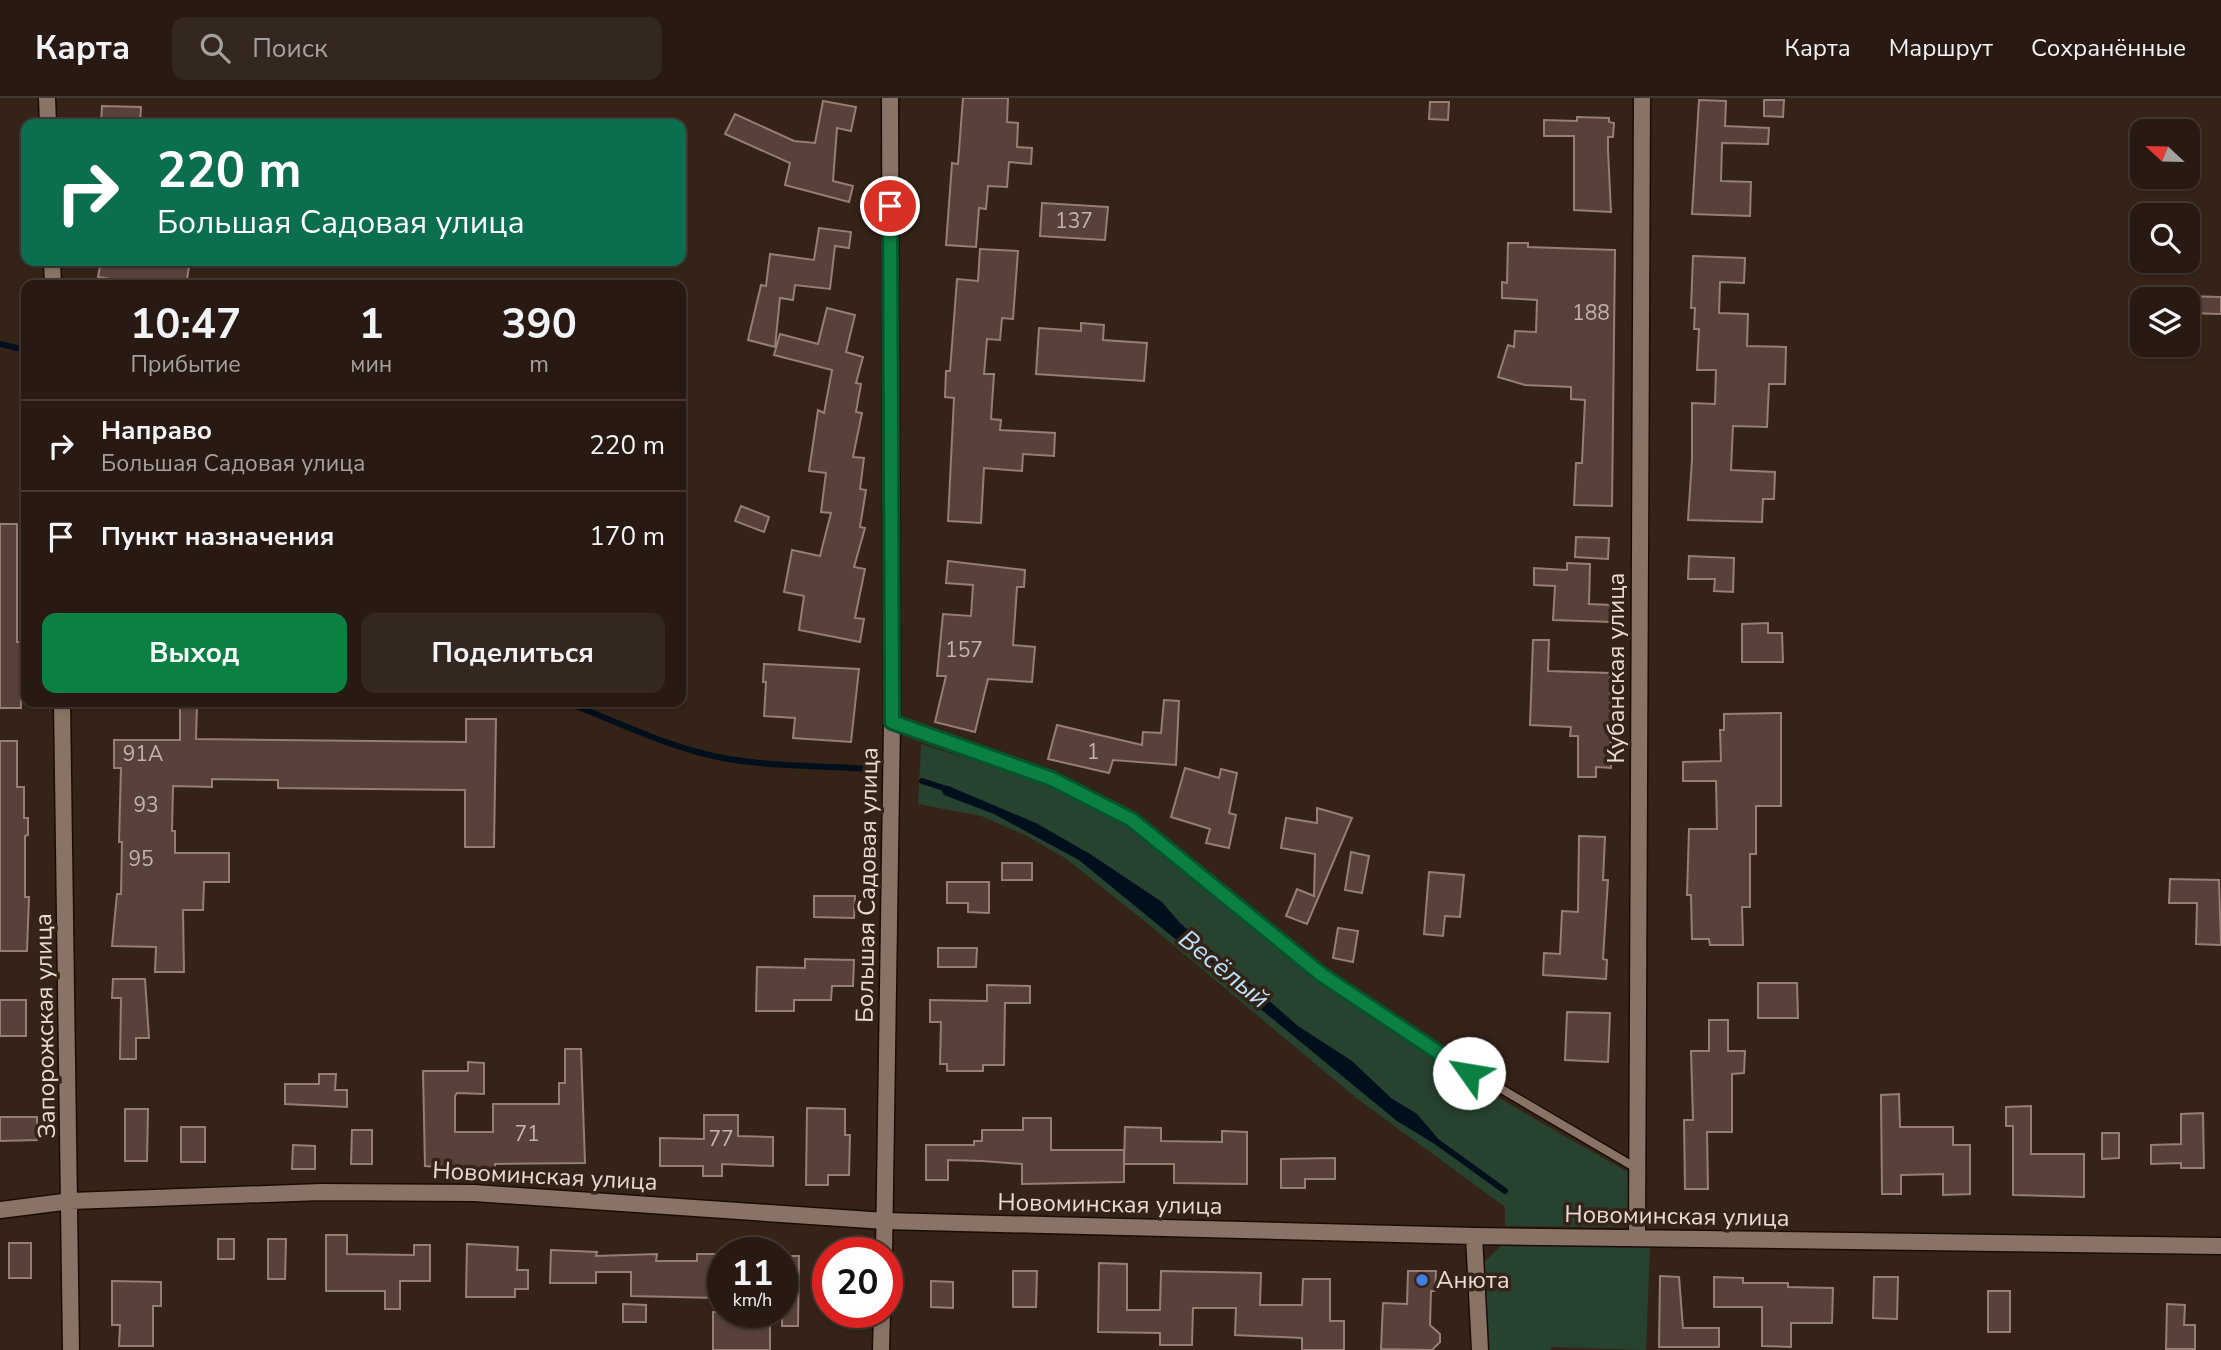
<!DOCTYPE html>
<html lang="ru">
<meta charset="utf-8">
<style>
body{margin:0;font-family:"Nunito Sans",sans-serif;background:#342720;color:#f1f3f6;height:100vh;display:flex;flex-direction:column;font-size:26px;white-space:nowrap}
*{box-sizing:border-box;margin:0}
p{font-size:23px;color:#a5a19f}
.icon{flex:none;width:38px;height:38px;fill:none;stroke:currentColor;stroke-width:2;stroke-linecap:round;stroke-linejoin:round}
.map{position:relative;flex:1;overflow:hidden}
.sheet{position:absolute;left:21px;top:182px;width:665px;height:427px;display:flex;flex-direction:column;background:#281a12;border-radius:14px;box-shadow:0 2px 5px #0004,0 0 0 2px #443832}
.sheet>*{flex:none}
.top-card{position:absolute;left:21px;top:21px;width:665px;height:147px;border-radius:14px;box-shadow:0 2px 5px #0004,0 0 0 2px #443832;background:#0b6e4f;color:#fff;overflow:hidden}
.needle{width:46px;rotate:292deg}
.controls{position:absolute;left:2130px;top:21px;display:grid;gap:14px}
.controls a{display:grid;place-items:center;width:70px;height:70px;border-radius:14px;background:#281a12;box-shadow:0 2px 5px #0004,0 0 0 2px #443832;font-size:35px}
.speed{position:absolute;left:707px;top:1139px;display:flex;gap:14px;font-size:35px;font-weight:700;text-align:center}
.speed>*{display:grid;place-content:center;width:91px;height:91px;border-radius:50%;background:#281a12;box-shadow:0 2px 5px #0004,0 0 0 2px #443832;line-height:1}
.speed small{font-size:18px;font-weight:400}
.speed .limit{border:10px solid #d22;background:#fff;color:#111}
.pin{position:absolute;display:grid;place-items:center;width:60px;height:60px;color:#fff;margin:-30px;border:4px solid #fff;border-radius:50%;box-shadow:0 2px 7px #0007}
.me{position:absolute;width:77px;margin:-38px;rotate:302deg;stroke-linejoin:round;filter:drop-shadow(0 0 5px #0008)}
.turn{display:flex;align-items:center;gap:24px;height:147px;padding:0 21px;font-size:32px}
.turn .icon{width:91px;height:91px;stroke-width:2.5}
.turn b{display:block;font-size:49px;line-height:60px}
.eta{display:flex;justify-content:space-evenly;align-items:center;height:119px;text-align:center}
.eta b{font-size:42px;font-weight:700;line-height:49px}
.action{display:flex;gap:14px;margin-top:auto;padding:14px 21px}
.action a{flex:1;height:80px;border-radius:14px;background:#0b8043;color:#fff;font-size:28px;font-weight:700;line-height:80px;text-align:center}
.action a+a{background:#342720;color:#f1f3f6}
ul{padding:0;list-style:none}
li{display:flex;align-items:center;gap:21px;height:91px;padding:0 21px;border-top:2px solid #443832}
li div{flex:1}
li b{display:block;font-size:26px}
li em{font-style:normal}
header{display:flex;align-items:center;gap:42px;box-sizing:border-box;height:98px;padding:0 35px;background:#281a12;border-bottom:2px solid #443832}
header strong{font-size:33px}
nav{display:flex;gap:38px;margin-inline-start:auto;font-size:24px}
.search{width:490px;height:63px;background:#342720;display:flex;align-items:center;gap:18px;box-sizing:border-box;padding:0 24px;border-radius:14px;color:#a5a19f;font-size:26px}
.map>svg:first-child{display:block}
.green{fill:#27422f}
.water{fill:#000f1c}
.lines{fill:none;stroke-linecap:round;stroke-linejoin:round}
.stream{stroke:#000f1c;stroke-width:6}
.building{fill:#57413a;stroke:#967e75;stroke-width:2}
.service-casing{stroke:#1c0c04;stroke-width:11}
.minor-casing{stroke:#1c0c04;stroke-width:19}
.service{stroke:#887366;stroke-width:8}
.minor{stroke:#887366;stroke-width:16}
.route-casing{stroke:#07532c;stroke-width:18}
.route{stroke:#0b8043;stroke-width:12}
.shop-dot{fill:#3f7fe0;stroke:#352318;stroke-width:2.5}
.labels{text-anchor:middle;dominant-baseline:central;stroke-width:7;stroke-linejoin:round;paint-order:stroke}
.number-label{font-size:21px;fill:#c3b4ae}
.street-label{font-size:24px;fill:#e7dbd4;stroke:#352318}
.poi-label{font-size:24px;fill:#e7dbd4;stroke:#352318;text-anchor:start}
.water-label{font-size:26px;font-style:italic;fill:#b9e3ff;stroke:#352318}
</style>
<header>
<strong>Карта</strong>
<div class="search"><svg class="icon" aria-label="search" viewBox="0 0 24 24"><circle cx="10" cy="10" r="6"/><path d="M15 15l6 6"/></svg>Поиск</div>
<nav><a>Карта</a><a>Маршрут</a><a>Сохранённые</a></nav>
</header>
<div class="map">
<svg width="2221" height="1252" viewBox="0 0 2221 1252">
<rect width="100%" height="100%" fill="#352318"/>
<path class="green" d="M 921,646 C 982,666 1049,681 1105,714 C 1184,759 1248,830 1322,884 C 1419,956 1524,1015 1628,1074 L 1628,1129 L 1505,1128 L 1505,1109 L 1355,999 L 1147,825 L 1065,760 L 1025,737 L 981,718 L 918,706 Z
M 1504,1145 L 1650,1148 L 1646,1252 L 1552,1249 L 1550,1252 L 1487,1252 L 1482,1174 L 1485,1163 Z"/>
<path class="water" d="M 948,688 L 1036,725 L 1090,756 L 1162,804 L 1180,825 L 1298,928 L 1352,963 L 1391,1000 L 1417,1016 L 1440,1043 L 1438,1048 L 1397,1023 L 1079,762 L 994,716 L 944,697 L 941,691 Z"/>
<g class="lines">
<path class="stream" d="M 0,246 L 17,250
M 566,604 C 610,621 655,643 701,655 C 757,670 815,667 871,671
M 922,683 L 950,692
M 1433,1041 L 1505,1093"/>
</g>
<path class="building" d="M 963,0 L 1008,0 L 1007,24 L 1018,25 L 1017,49 L 1032,50 L 1031,66 L 1009,64 L 1007,89 L 988,88 L 986,111 L 979,110 L 976,149 L 946,147 L 952,65 L 958,66 Z
M 1699,2 L 1726,3 L 1725,28 L 1769,30 L 1768,46 L 1722,45 L 1721,83 L 1751,84 L 1750,118 L 1692,116 Z
M 1764,2 L 1784,2 L 1783,19 L 1764,18 Z
M 823,3 L 856,9 L 851,33 L 837,30 L 833,83 L 853,88 L 849,104 L 785,87 L 790,65 L 725,36 L 735,16 L 794,43 L 815,45 Z
M 1430,4 L 1449,4 L 1448,22 L 1429,21 Z
M 102,8 L 141,9 L 140,26 L 101,26 Z
M 1577,19 L 1609,20 L 1609,24 L 1614,25 L 1613,39 L 1608,39 L 1608,52 L 1611,114 L 1574,112 L 1574,38 L 1544,38 L 1544,22 L 1577,23 Z
M 1042,105 L 1108,109 L 1105,142 L 1040,138 Z
M 819,130 L 851,134 L 849,150 L 835,148 L 830,191 L 795,187 L 793,202 L 780,200 L 775,249 L 748,242 L 761,187 L 766,188 L 770,156 L 814,162 Z
M 1508,145 L 1528,145 L 1528,149 L 1615,152 L 1612,408 L 1574,407 L 1576,365 L 1582,365 L 1585,302 L 1571,301 L 1571,289 L 1525,287 L 1498,279 L 1508,247 L 1514,249 L 1515,233 L 1536,234 L 1537,202 L 1502,200 L 1502,184 L 1507,185 Z
M 980,151 L 1018,153 L 1013,221 L 1002,220 L 1000,242 L 987,241 L 984,276 L 994,276 L 991,321 L 1001,322 L 1000,332 L 1055,335 L 1054,358 L 1023,356 L 1022,373 L 984,370 L 981,425 L 948,423 L 954,300 L 945,299 L 946,273 L 950,273 L 957,181 L 978,183 Z
M 1693,158 L 1745,160 L 1744,185 L 1720,184 L 1719,215 L 1748,216 L 1747,248 L 1786,249 L 1785,286 L 1769,286 L 1767,329 L 1733,328 L 1731,372 L 1775,374 L 1774,401 L 1763,401 L 1762,424 L 1688,422 L 1692,362 L 1692,305 L 1715,306 L 1716,272 L 1697,272 L 1699,231 L 1694,231 L 1695,210 L 1691,210 Z
M 101,163 L 190,163 L 186,187 L 147,187 L 98,179 Z
M 2188,198 L 2221,199 L 2221,216 L 2188,215 Z
M 827,210 L 855,217 L 846,254 L 863,259 L 856,285 L 861,286 L 856,314 L 862,315 L 853,359 L 864,360 L 860,391 L 866,392 L 860,429 L 865,430 L 854,469 L 865,471 L 855,520 L 864,521 L 860,544 L 799,532 L 804,498 L 784,494 L 792,452 L 820,458 L 831,415 L 821,414 L 826,375 L 809,373 L 818,312 L 824,315 L 832,272 L 774,257 L 780,236 L 818,246 Z
M 1081,225 L 1104,227 L 1103,242 L 1147,245 L 1144,283 L 1036,276 L 1039,230 L 1081,233 Z
M 741,408 L 769,419 L 764,434 L 735,423 Z
M 0,426 L 17,426 L 17,544 L 20,544 L 21,610 L 0,610 Z
M 1576,439 L 1609,440 L 1608,461 L 1575,459 Z
M 1689,458 L 1734,460 L 1733,494 L 1714,493 L 1715,481 L 1688,481 Z
M 948,463 L 1025,472 L 1024,489 L 1017,489 L 1013,547 L 1035,549 L 1032,584 L 988,581 L 975,634 L 935,624 L 946,578 L 937,578 L 943,516 L 971,518 L 973,487 L 946,485 Z
M 1567,465 L 1590,466 L 1589,506 L 1612,507 L 1611,524 L 1553,522 L 1555,488 L 1534,487 L 1534,470 L 1567,472 Z
M 1768,525 L 1768,535 L 1782,535 L 1783,564 L 1742,564 L 1742,526 Z
M 1533,542 L 1549,542 L 1548,573 L 1610,575 L 1611,670 L 1596,669 L 1596,679 L 1578,679 L 1578,638 L 1570,638 L 1571,629 L 1530,627 Z
M 764,566 L 859,571 L 851,644 L 793,640 L 795,620 L 764,618 L 766,584 L 763,584 Z
M 1164,602 L 1179,603 L 1176,667 L 1113,662 L 1109,675 L 1048,661 L 1057,627 L 1142,647 L 1143,634 L 1161,635 Z
M 180,606 L 197,606 L 196,641 L 466,644 L 466,621 L 496,621 L 494,749 L 465,749 L 465,692 L 278,690 L 278,682 L 212,681 L 212,689 L 173,688 L 172,733 L 175,733 L 175,755 L 229,755 L 229,784 L 204,784 L 203,812 L 183,812 L 184,874 L 155,874 L 156,849 L 112,848 L 117,796 L 121,796 L 122,744 L 119,744 L 121,670 L 114,670 L 114,642 L 180,642 Z
M 1781,615 L 1781,708 L 1756,708 L 1756,756 L 1750,756 L 1750,809 L 1742,809 L 1743,847 L 1710,847 L 1709,841 L 1692,841 L 1691,797 L 1687,797 L 1689,731 L 1717,731 L 1716,683 L 1683,683 L 1683,664 L 1721,663 L 1720,632 L 1724,632 L 1724,616 Z
M 0,643 L 17,643 L 17,689 L 24,689 L 24,720 L 28,720 L 28,737 L 25,738 L 25,799 L 29,799 L 27,853 L 0,853 Z
M 1185,670 L 1219,680 L 1221,671 L 1237,675 L 1229,715 L 1236,717 L 1229,750 L 1206,745 L 1210,731 L 1171,719 Z
M 1317,710 L 1352,720 L 1307,826 L 1286,818 L 1297,791 L 1314,798 L 1315,756 L 1281,750 L 1286,720 L 1317,725 Z
M 1579,738 L 1605,739 L 1603,782 L 1608,782 L 1603,861 L 1607,862 L 1606,881 L 1543,877 L 1544,855 L 1560,856 L 1562,813 L 1578,814 Z
M 1351,754 L 1369,758 L 1362,795 L 1345,792 Z
M 1002,765 L 1032,765 L 1032,782 L 1002,782 Z
M 1429,774 L 1464,777 L 1460,819 L 1445,818 L 1443,838 L 1424,836 Z
M 2170,781 L 2219,782 L 2221,847 L 2196,846 L 2197,805 L 2169,805 Z
M 947,784 L 989,784 L 989,815 L 968,814 L 968,805 L 947,805 Z
M 814,798 L 855,798 L 854,820 L 814,819 Z
M 1338,830 L 1358,833 L 1353,864 L 1333,860 Z
M 938,850 L 977,850 L 976,869 L 938,869 Z
M 805,861 L 854,862 L 853,888 L 832,888 L 831,902 L 794,902 L 794,913 L 756,913 L 757,869 L 805,870 Z
M 113,881 L 145,881 L 149,940 L 136,940 L 136,961 L 120,961 L 121,900 L 112,900 Z
M 1758,885 L 1797,885 L 1798,920 L 1758,920 Z
M 987,887 L 1030,888 L 1030,905 L 1005,905 L 1004,967 L 983,967 L 983,973 L 947,973 L 947,966 L 940,966 L 941,924 L 930,924 L 930,902 L 987,903 Z
M 0,902 L 26,902 L 26,938 L 0,938 Z
M 1567,914 L 1610,915 L 1608,964 L 1565,962 Z
M 1709,922 L 1728,922 L 1728,953 L 1745,953 L 1744,975 L 1732,976 L 1732,1034 L 1707,1034 L 1708,1091 L 1685,1091 L 1684,1022 L 1693,1022 L 1691,953 L 1709,953 Z
M 565,951 L 581,951 L 585,1065 L 495,1066 L 495,1073 L 425,1068 L 423,973 L 468,973 L 468,964 L 484,965 L 484,996 L 457,995 L 455,998 L 455,1034 L 493,1034 L 493,1006 L 559,1006 L 559,985 L 565,985 Z
M 319,976 L 336,976 L 335,992 L 347,992 L 347,1009 L 285,1006 L 285,986 L 319,986 Z
M 1899,996 L 1900,1029 L 1953,1029 L 1953,1047 L 1970,1047 L 1970,1096 L 1943,1097 L 1943,1076 L 1901,1077 L 1901,1096 L 1882,1096 L 1881,997 Z
M 2031,1008 L 2031,1056 L 2084,1056 L 2084,1099 L 2013,1097 L 2013,1028 L 2006,1028 L 2006,1009 Z
M 807,1010 L 845,1011 L 845,1037 L 850,1037 L 849,1077 L 828,1077 L 828,1087 L 806,1087 Z
M 125,1011 L 148,1011 L 147,1063 L 125,1063 Z
M 2203,1015 L 2204,1070 L 2181,1070 L 2181,1065 L 2151,1066 L 2151,1047 L 2181,1046 L 2181,1016 Z
M 704,1017 L 738,1017 L 738,1038 L 773,1039 L 773,1068 L 722,1066 L 722,1078 L 703,1078 L 703,1068 L 660,1068 L 660,1040 L 704,1041 Z
M 0,1019 L 37,1019 L 37,1042 L 0,1043 Z
M 1023,1020 L 1051,1020 L 1051,1052 L 1124,1052 L 1124,1084 L 1022,1086 L 1022,1066 L 982,1063 L 948,1062 L 948,1082 L 926,1082 L 926,1047 L 974,1047 L 974,1043 L 982,1043 L 982,1032 L 1023,1032 Z
M 181,1029 L 205,1029 L 205,1064 L 181,1064 Z
M 1125,1029 L 1161,1030 L 1161,1043 L 1222,1044 L 1222,1033 L 1247,1034 L 1247,1086 L 1174,1085 L 1174,1066 L 1124,1066 Z
M 352,1032 L 372,1032 L 372,1066 L 351,1066 Z
M 2102,1035 L 2119,1035 L 2119,1060 L 2102,1061 Z
M 293,1047 L 315,1048 L 315,1071 L 292,1071 Z
M 1335,1060 L 1335,1081 L 1305,1081 L 1305,1090 L 1281,1090 L 1281,1061 Z
M 326,1137 L 347,1137 L 347,1156 L 414,1157 L 414,1147 L 430,1147 L 430,1183 L 400,1183 L 400,1211 L 385,1211 L 385,1193 L 326,1193 Z
M 218,1141 L 234,1141 L 234,1161 L 218,1161 Z
M 268,1141 L 286,1141 L 285,1181 L 268,1181 Z
M 9,1145 L 31,1145 L 31,1180 L 9,1180 Z
M 467,1146 L 518,1149 L 517,1172 L 528,1172 L 528,1191 L 515,1191 L 515,1199 L 466,1199 Z
M 551,1152 L 597,1154 L 596,1158 L 657,1156 L 656,1163 L 697,1163 L 697,1156 L 717,1156 L 717,1200 L 631,1198 L 631,1174 L 596,1174 L 596,1185 L 550,1185 Z
M 782,1158 L 799,1158 L 798,1228 L 782,1228 Z
M 1099,1165 L 1127,1166 L 1127,1212 L 1160,1212 L 1161,1173 L 1261,1175 L 1260,1207 L 1302,1207 L 1303,1181 L 1330,1181 L 1330,1223 L 1344,1223 L 1344,1252 L 1302,1252 L 1302,1240 L 1235,1237 L 1236,1210 L 1193,1210 L 1192,1247 L 1160,1247 L 1160,1235 L 1098,1234 Z
M 1013,1173 L 1037,1173 L 1036,1209 L 1013,1209 Z
M 1408,1173 L 1436,1173 L 1435,1193 L 1431,1193 L 1430,1227 L 1440,1236 L 1440,1244 L 1432,1252 L 1381,1251 L 1383,1205 L 1407,1206 Z
M 1660,1178 L 1679,1179 L 1683,1230 L 1719,1230 L 1719,1249 L 1659,1249 Z
M 1714,1179 L 1743,1180 L 1743,1185 L 1788,1185 L 1788,1189 L 1833,1190 L 1832,1225 L 1791,1225 L 1791,1249 L 1762,1248 L 1762,1209 L 1714,1209 Z
M 1874,1179 L 1898,1179 L 1897,1221 L 1873,1220 Z
M 112,1183 L 161,1184 L 161,1208 L 153,1208 L 153,1248 L 119,1248 L 120,1227 L 112,1227 Z
M 931,1183 L 953,1184 L 953,1210 L 931,1209 Z
M 1988,1193 L 2010,1193 L 2010,1234 L 1988,1234 Z
M 623,1206 L 646,1207 L 646,1224 L 623,1224 Z
M 2167,1206 L 2185,1207 L 2184,1227 L 2195,1227 L 2195,1251 L 2166,1251 Z
M 713,1214 L 740,1214 L 740,1221 L 770,1222 L 770,1252 L 713,1252 Z"/>
<g class="lines">
<g class="service-casing">
<path id="service" d="M 892,624 L 1052,681 L 1132,722 L 1322,877 L 1406,935 L 1636,1070"/>
</g>
<g class="minor-casing">
<path id="minor" d="M 47,0 L 48,26
M 52,163 L 53,187
M 62,604 L 71,1252
M 0,1112 L 71,1103 L 321,1094 L 474,1095 L 885,1123 L 1474,1138 L 2221,1148
M 1474,1138 L 1480,1252
M 1637,1140 L 1642,0
M 884,1155 L 892,624 L 890,0
M 881,1252 L 882,1214"/>
</g>
<use href="#service" class="service"/>
<use href="#minor" class="minor"/>
</g>
<g class="lines">
<g class="route-casing">
<path id="route" d="M 890,108 L 892,624 L 1052,681 L 1132,722 L 1322,877 L 1469,975"/>
</g>
<use href="#route" class="route"/>
</g>
<circle class="shop-dot" cx="1422" cy="1182" r="7"/>
<g class="labels">
<g class="number-label">
<text x="1074" y="123">137</text>
<text x="1591" y="215">188</text>
<text x="964" y="552">157</text>
<text x="1093" y="654">1</text>
<text x="143" y="656">91А</text>
<text x="146" y="707">93</text>
<text x="141" y="761">95</text>
<text x="527" y="1036">71</text>
<text x="721" y="1041">77</text>
</g>
<g class="street-label">
<text transform="translate(1616 570) rotate(-90)">Кубанская улица</text>
<text transform="translate(867 787) rotate(-89)">Большая Садовая улица</text>
<text transform="translate(45 928) rotate(-91)">Запорожская улица</text>
<text transform="translate(545 1078) rotate(3)">Новоминская улица</text>
<text transform="translate(1110 1106) rotate(1)">Новоминская улица</text>
<text transform="translate(1677 1118) rotate(1)">Новоминская улица</text>
</g>
<g class="poi-label">
<text x="1436" y="1182">Анюта</text>
</g>
<g class="water-label">
<text transform="translate(1224 871) rotate(39)">Весёлый</text>
</g>
</g>
</svg>
<div class="controls">
<a><svg class="needle" viewBox="-14 -14 28 28"><path d="M0-13l5 13h-10z" fill="#e53935"/><path d="M0 13l5-13h-10z" fill="#a5a19f"/></svg></a>
<a><svg class="icon" aria-label="search" viewBox="0 0 24 24"><circle cx="10" cy="10" r="6"/><path d="M15 15l6 6"/></svg></a>
<a><svg class="icon" aria-label="layers" viewBox="0 0 24 24"><path d="M12 4l9 5-9 5-9-5zM3 14l9 5 9-5"/></svg></a>
</div>
<div class="speed"><div>11<small>km/h</small></div><div class="limit">20</div></div>
<div class="pin" style="left:890px;top:108px;background:#d93025"><svg class="icon" aria-label="arrive" viewBox="0 0 24 24"><path d="M6 21V4h12l-3 4 3 4H6"/></svg></div>
<svg class="me" style="left:1469px;top:975px" viewBox="-20 -20 40 40"><circle r="19" fill="#fff"/><path d="M0-13L10 11 0 6-10 11z" fill="#0b8043"/></svg>
<div class="top-card">
<div class="turn"><svg class="icon" aria-label="right" viewBox="0 0 24 24"><path d="M7 20v-9h11M14 6l5 5-5 5"/></svg><div><b>220 m</b>Большая Садовая улица</div></div>
</div>
<section class="sheet">
<div class="eta">
<div><b>10:47</b><p>Прибытие</p></div>
<div><b>1</b><p>мин</p></div>
<div><b>390</b><p>m</p></div>
</div>
<ul>
<li><svg class="icon" aria-label="right" viewBox="0 0 24 24"><path d="M7 20v-9h11M14 6l5 5-5 5"/></svg><div><b>Направо</b><p>Большая Садовая улица</p></div><em>220 m</em></li>
<li><svg class="icon" aria-label="arrive" viewBox="0 0 24 24"><path d="M6 21V4h12l-3 4 3 4H6"/></svg><div><b>Пункт назначения</b></div><em>170 m</em></li>
</ul>
<div class="action"><a>Выход</a><a>Поделиться</a></div>
</section>
</div>
